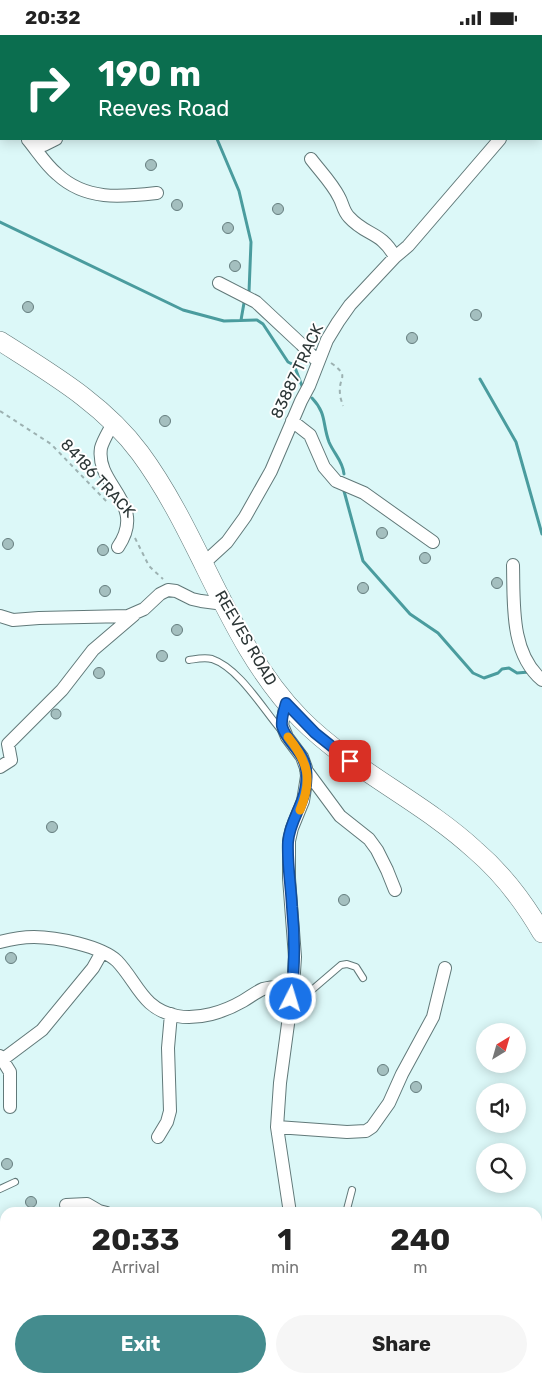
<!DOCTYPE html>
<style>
body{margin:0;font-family:Rubik,sans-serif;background:#f6f6f6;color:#222;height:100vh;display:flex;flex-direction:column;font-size:19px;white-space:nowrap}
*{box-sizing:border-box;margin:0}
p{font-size:16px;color:#767676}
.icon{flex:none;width:28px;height:28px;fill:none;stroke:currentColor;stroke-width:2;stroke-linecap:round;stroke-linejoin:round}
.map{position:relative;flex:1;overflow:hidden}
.panel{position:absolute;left:0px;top:1172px;width:542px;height:176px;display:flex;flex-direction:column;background:#fff;border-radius:15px 15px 0 0;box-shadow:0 2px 12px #0003}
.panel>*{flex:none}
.banner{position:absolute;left:0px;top:0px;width:542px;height:105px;box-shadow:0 2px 12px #0003;background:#0b6e4f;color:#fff;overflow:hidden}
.needle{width:32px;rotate:37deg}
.tools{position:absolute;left:476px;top:988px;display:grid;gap:10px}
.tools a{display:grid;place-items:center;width:50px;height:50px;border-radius:50%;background:#fff;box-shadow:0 2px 12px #0003;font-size:25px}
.pin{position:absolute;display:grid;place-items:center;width:42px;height:42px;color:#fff;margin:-21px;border-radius:10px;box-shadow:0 2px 8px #0006}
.me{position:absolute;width:55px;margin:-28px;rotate:5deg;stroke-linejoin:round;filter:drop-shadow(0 0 4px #0008)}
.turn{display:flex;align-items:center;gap:18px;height:105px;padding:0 15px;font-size:22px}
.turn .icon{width:65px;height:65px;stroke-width:2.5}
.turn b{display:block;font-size:35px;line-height:42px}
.eta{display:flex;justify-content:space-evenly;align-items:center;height:85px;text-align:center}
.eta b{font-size:30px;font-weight:700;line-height:35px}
.cta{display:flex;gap:10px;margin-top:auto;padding:10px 15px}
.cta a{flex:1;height:58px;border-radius:30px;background:#448c8e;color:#fff;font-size:20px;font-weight:700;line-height:58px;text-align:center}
.cta a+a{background:#f6f6f6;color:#222}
.status{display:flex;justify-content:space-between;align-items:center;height:35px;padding:0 25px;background:#fff;direction:ltr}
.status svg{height:14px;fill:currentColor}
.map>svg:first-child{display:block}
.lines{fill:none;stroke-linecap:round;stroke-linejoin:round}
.stream{stroke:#4a9c9e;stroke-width:3}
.building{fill:#a4bfbf;stroke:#657d7e}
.lane-casing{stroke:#617979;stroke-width:8}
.street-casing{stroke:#617979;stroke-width:14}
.secondary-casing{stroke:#617979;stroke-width:20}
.path{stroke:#9cb1b1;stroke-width:2;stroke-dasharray:4 4;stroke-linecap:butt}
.lane{stroke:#fff;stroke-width:6}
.street{stroke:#fff;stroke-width:12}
.secondary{stroke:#fff;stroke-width:19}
.route-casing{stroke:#114b97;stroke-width:12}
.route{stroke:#1a73e8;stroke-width:9}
.slow{stroke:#f59e0b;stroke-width:9}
.labels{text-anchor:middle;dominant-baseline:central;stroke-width:4;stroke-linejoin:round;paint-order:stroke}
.street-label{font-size:16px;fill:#2c3636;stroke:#fff}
</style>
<div class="status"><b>20:32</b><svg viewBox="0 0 49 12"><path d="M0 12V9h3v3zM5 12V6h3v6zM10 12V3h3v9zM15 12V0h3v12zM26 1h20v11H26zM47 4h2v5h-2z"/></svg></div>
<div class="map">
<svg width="542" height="1348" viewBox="0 0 542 1348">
<rect width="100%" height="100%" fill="#dcf8f8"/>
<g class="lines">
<path class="stream" d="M 177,0 L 177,1
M 217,104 L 239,156 L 251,207 L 249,257
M 0,187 L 183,275 L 224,286 L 257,285 L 263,289 L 288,327 L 294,330 L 302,351
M 241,285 L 244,268
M 480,344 L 516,407 L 542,499
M 312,363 C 327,379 322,388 329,407 C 334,419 343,426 344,439
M 344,456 L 363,526 L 410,579 L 438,598 L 473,638 L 484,643 L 498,638 L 502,634 L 509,633 L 517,638 L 529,637"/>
</g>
<path class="building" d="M145.5 130a5.5 5.5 0 1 1 11 0a5.5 5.5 0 1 1-11 0Z
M171.5 170a5.5 5.5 0 1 1 11 0a5.5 5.5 0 1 1-11 0Z
M272.5 174a5.5 5.5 0 1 1 11 0a5.5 5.5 0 1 1-11 0Z
M222.5 193a5.5 5.5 0 1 1 11 0a5.5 5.5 0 1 1-11 0Z
M229.5 231a5.5 5.5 0 1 1 11 0a5.5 5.5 0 1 1-11 0Z
M22.5 272a5.5 5.5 0 1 1 11 0a5.5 5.5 0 1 1-11 0Z
M470.5 280a5.5 5.5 0 1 1 11 0a5.5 5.5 0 1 1-11 0Z
M406.5 303a5.5 5.5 0 1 1 11 0a5.5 5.5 0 1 1-11 0Z
M159.5 386a5.5 5.5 0 1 1 11 0a5.5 5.5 0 1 1-11 0Z
M376.5 498a5.5 5.5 0 1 1 11 0a5.5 5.5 0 1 1-11 0Z
M2.5 509a5.5 5.5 0 1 1 11 0a5.5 5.5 0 1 1-11 0Z
M97.5 515a5.5 5.5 0 1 1 11 0a5.5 5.5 0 1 1-11 0Z
M419.5 523a5.5 5.5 0 1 1 11 0a5.5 5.5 0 1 1-11 0Z
M491.5 548a5.5 5.5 0 1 1 11 0a5.5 5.5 0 1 1-11 0Z
M357.5 553a5.5 5.5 0 1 1 11 0a5.5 5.5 0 1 1-11 0Z
M99.5 556a5.5 5.5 0 1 1 11 0a5.5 5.5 0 1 1-11 0Z
M171.5 595a5.5 5.5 0 1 1 11 0a5.5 5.5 0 1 1-11 0Z
M156.5 621a5.5 5.5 0 1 1 11 0a5.5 5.5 0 1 1-11 0Z
M93.5 638a5.5 5.5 0 1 1 11 0a5.5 5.5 0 1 1-11 0Z
M51 679a5 5 0 1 1 10 0a5 5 0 1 1-10 0Z
M46.5 792a5.5 5.5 0 1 1 11 0a5.5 5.5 0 1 1-11 0Z
M338.5 865a5.5 5.5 0 1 1 11 0a5.5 5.5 0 1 1-11 0Z
M5.5 923a5.5 5.5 0 1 1 11 0a5.5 5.5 0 1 1-11 0Z
M377.5 1035a5.5 5.5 0 1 1 11 0a5.5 5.5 0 1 1-11 0Z
M410.5 1052a5.5 5.5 0 1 1 11 0a5.5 5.5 0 1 1-11 0Z
M1.5 1129a5.5 5.5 0 1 1 11 0a5.5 5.5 0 1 1-11 0Z
M25.5 1167a5.5 5.5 0 1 1 11 0a5.5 5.5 0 1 1-11 0Z"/>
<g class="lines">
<g class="lane-casing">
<path id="lane" d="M 189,625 C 196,624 204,622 212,624 C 239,633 263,674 281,695
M 291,964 L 306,960 L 341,930 L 347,929 L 356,932 L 363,943
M 0,1154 L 15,1147
M 346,1178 L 352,1155"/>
</g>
<g class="street-casing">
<path id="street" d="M 319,0 L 319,1
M 0,95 L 1,96
M 28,105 L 44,110 L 56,104
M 29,106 C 38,117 46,130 57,139 C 86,166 121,162 157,158
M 311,124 C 320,136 332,148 339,162 C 343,169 343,176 349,182 C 366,201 381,196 395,222
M 219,248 L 256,267 L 301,309 L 318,327
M 292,386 L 310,400 L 324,432 L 336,446 L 364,458 L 433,507
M 113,388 C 109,396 103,405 101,413 C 95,451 148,468 118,512
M 204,528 L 227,507 L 245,482 L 271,436 L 301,366 L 309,351 L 327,305 L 338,287 L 350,270 L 395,222 L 408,211 L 500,104
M 513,530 C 514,568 510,618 542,645
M 0,581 L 13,585 L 39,583 L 128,581 L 144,574 L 160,559 L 168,555 L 176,556 L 192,564 L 201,566 L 224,569
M 286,668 L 282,690 L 287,702 L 302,722 L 306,733 L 307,741 L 303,766 L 292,793 L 289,806 L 289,843 L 295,922 L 293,952 L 280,1048 L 277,1092 L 290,1178
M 0,732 L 11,725 L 8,709 L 62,655 L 93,615 L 134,580
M 306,735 L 340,781 L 369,804 L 377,815 L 387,835 L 395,855
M 0,907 C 11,904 22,902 34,902 C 56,902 101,911 117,926 C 138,948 142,974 177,981 C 199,985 224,977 243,966 C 250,962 256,957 263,954 C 272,951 283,952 293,952
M 0,1021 L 10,1037 L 10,1072
M 2,1025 L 42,995 L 93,933 L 102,917
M 277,1092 L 347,1097 L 366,1096 L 372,1092 L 389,1068 L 402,1039 L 433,982 L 445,933
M 158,1102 L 167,1087 L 170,1076 L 168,1013 L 171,979
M 66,1170 L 87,1169 L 99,1176 L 107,1178
M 538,1325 L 542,1323
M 0,1343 L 5,1341
M 379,1348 L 383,1344"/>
</g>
<g class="secondary-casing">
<path id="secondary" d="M 416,0 L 418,1
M 541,93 L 542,93
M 0,306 C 50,338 104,369 140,418 C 202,502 228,610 301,684 C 353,736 422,766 475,815 C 502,838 524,867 542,898"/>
</g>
<path class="path" d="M 331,328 C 351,342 338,341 340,359 C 340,363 342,367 343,371
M 0,376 L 51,409 L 108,468
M 135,503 L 149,531 L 163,544"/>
<use href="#lane" class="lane"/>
<use href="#street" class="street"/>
<use href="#secondary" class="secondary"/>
</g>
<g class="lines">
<g class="route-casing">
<path id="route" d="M 291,964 C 295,933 295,903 292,872 C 291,851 287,829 288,807 C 290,781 310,765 306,734 C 304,716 286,707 282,691 C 281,683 284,675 286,668 L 315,698 L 350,726"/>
</g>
<use href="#route" class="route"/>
<path class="slow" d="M 288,702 C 308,727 313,744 300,775"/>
</g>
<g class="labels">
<g class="street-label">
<text transform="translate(297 336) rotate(-65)">83887 TRACK</text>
<text transform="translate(98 443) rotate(47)">84186 TRACK</text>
<text transform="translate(246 603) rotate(60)">REEVES ROAD</text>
</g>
</g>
</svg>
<div class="tools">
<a><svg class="needle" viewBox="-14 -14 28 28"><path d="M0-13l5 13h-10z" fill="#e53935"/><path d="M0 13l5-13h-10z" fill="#767676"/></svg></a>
<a><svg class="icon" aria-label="sound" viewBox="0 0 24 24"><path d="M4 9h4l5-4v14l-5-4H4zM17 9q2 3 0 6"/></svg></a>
<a><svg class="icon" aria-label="search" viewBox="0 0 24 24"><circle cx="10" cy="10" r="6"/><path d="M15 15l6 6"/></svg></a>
</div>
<div class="pin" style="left:350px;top:726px;background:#d93025"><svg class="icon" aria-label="arrive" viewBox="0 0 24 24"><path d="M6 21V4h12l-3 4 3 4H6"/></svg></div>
<svg class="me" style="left:291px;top:964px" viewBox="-20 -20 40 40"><circle r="17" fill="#1a73e8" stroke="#fff" stroke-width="3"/><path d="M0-11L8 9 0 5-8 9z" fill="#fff"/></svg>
<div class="banner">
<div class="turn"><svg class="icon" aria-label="right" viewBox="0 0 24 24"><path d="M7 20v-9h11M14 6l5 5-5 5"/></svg><div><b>190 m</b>Reeves Road</div></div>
</div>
<section class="panel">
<div class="eta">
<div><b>20:33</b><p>Arrival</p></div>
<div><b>1</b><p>min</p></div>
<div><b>240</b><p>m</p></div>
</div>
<div class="cta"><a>Exit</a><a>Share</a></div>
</section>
</div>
